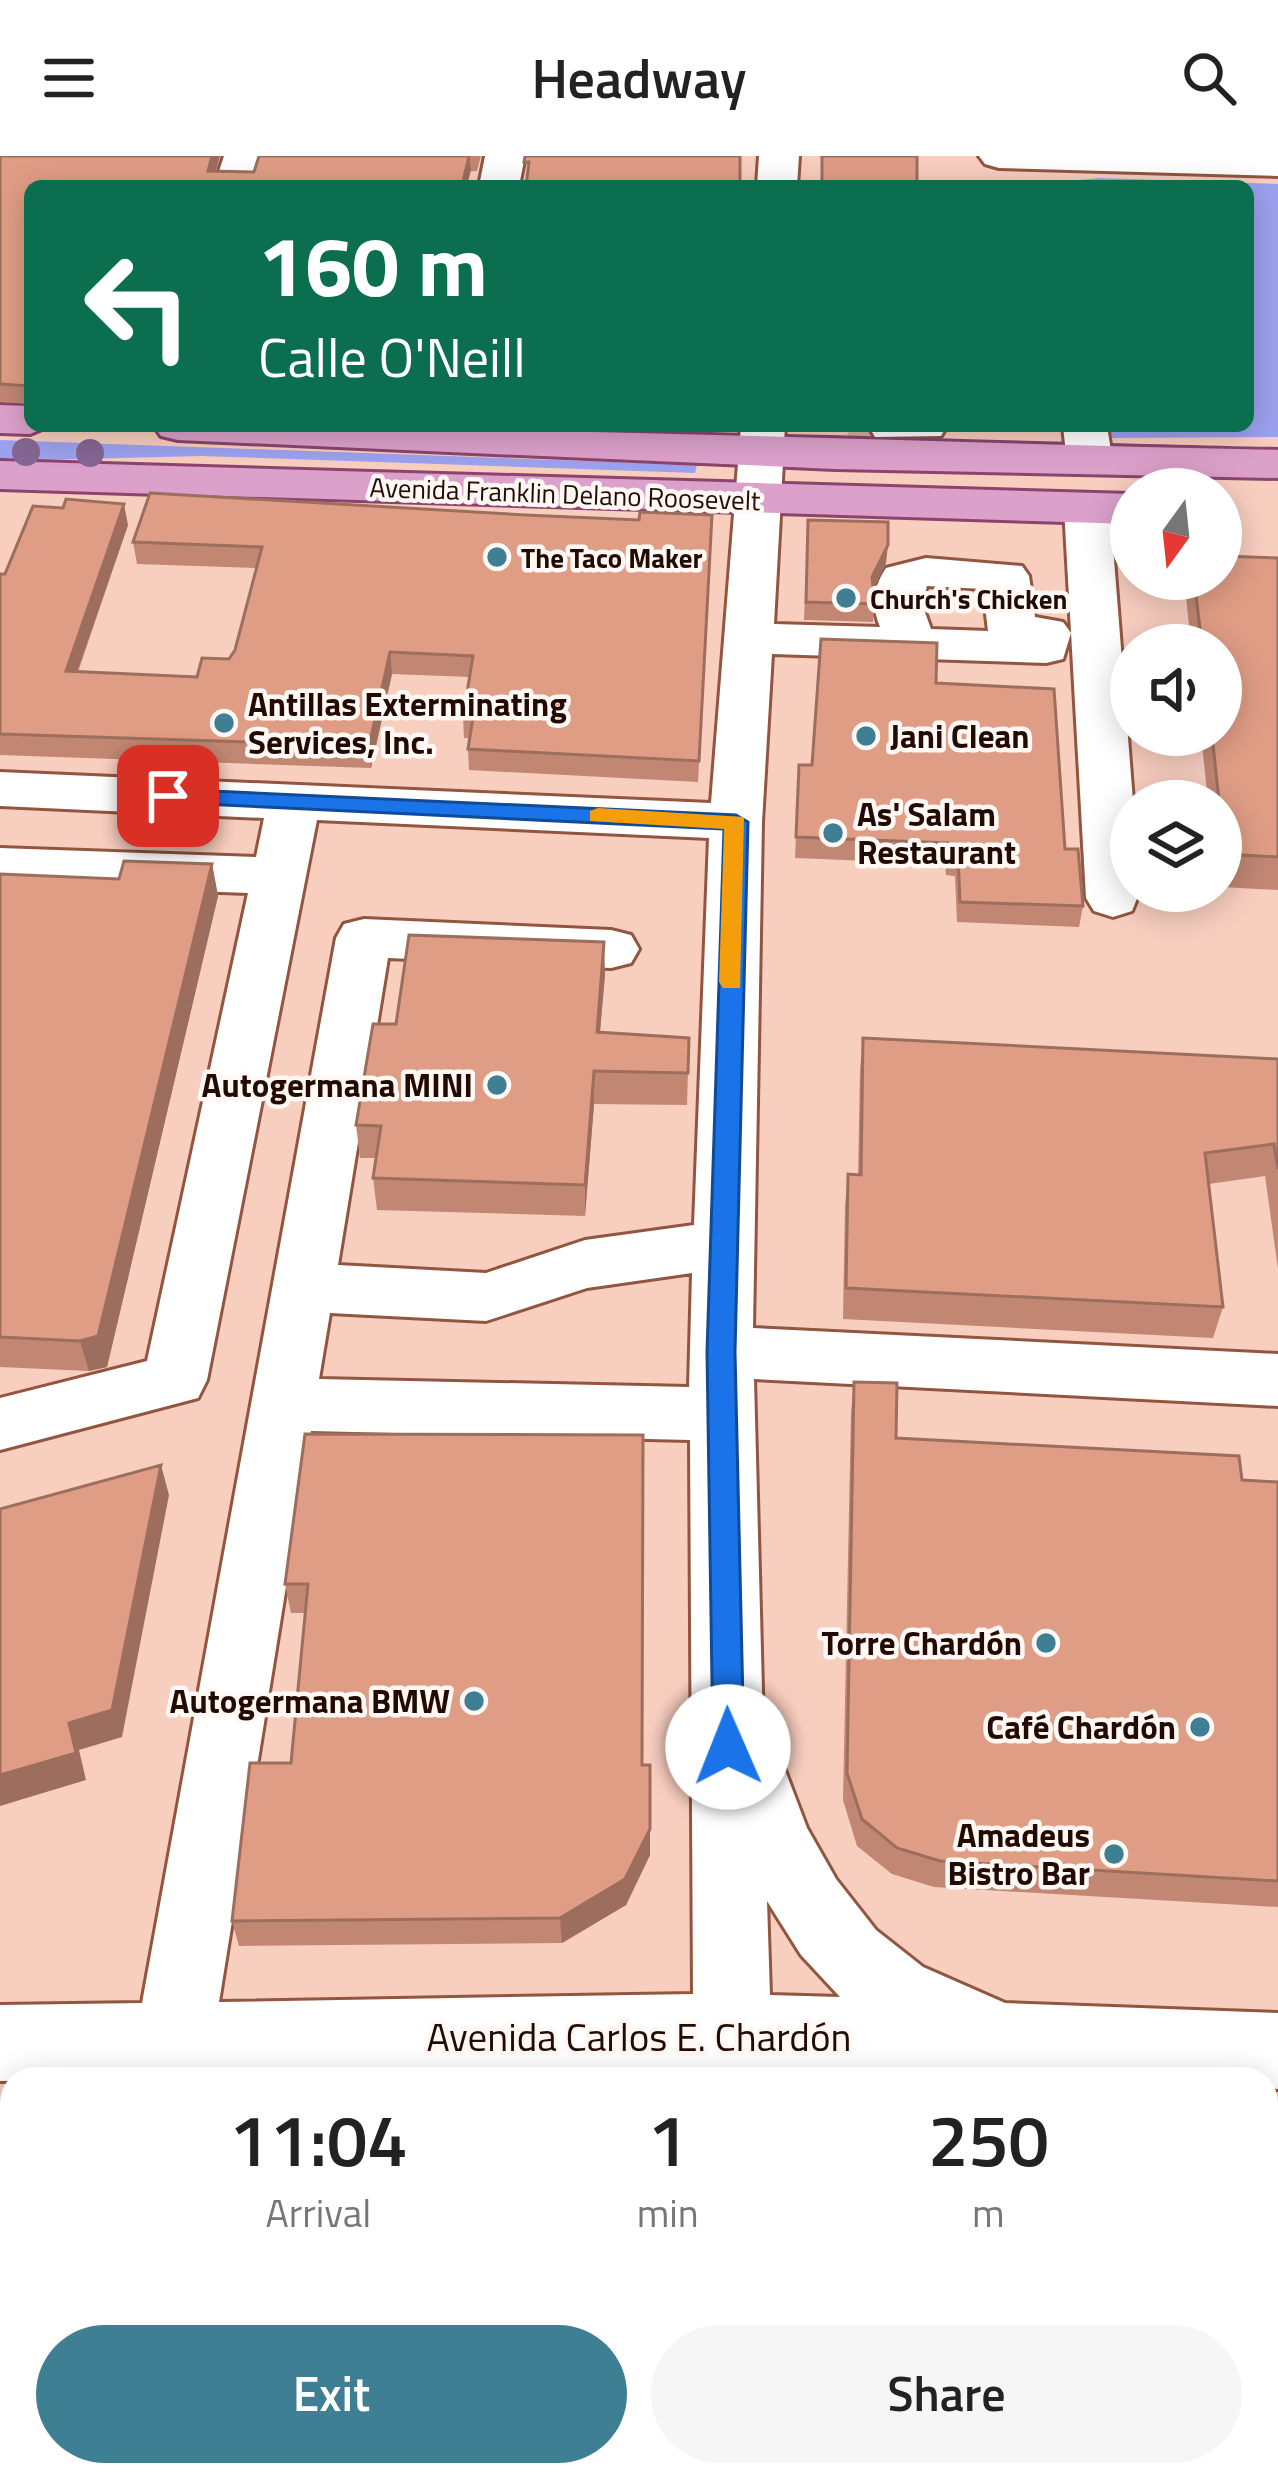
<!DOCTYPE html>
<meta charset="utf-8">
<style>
body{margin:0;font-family:"Titillium Web",sans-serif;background:#f6f6f6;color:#222;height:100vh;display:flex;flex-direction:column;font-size:45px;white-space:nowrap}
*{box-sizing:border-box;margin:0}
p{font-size:39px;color:#767676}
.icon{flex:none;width:66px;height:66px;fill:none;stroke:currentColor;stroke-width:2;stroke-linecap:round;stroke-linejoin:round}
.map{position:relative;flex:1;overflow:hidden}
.drawer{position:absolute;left:0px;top:1911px;width:1278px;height:420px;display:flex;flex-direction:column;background:#fff;border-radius:36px 36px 0 0;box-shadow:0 6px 30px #0003}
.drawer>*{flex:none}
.hud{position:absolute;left:24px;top:24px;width:1230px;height:252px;border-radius:18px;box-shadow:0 6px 30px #0003;background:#0b6e4f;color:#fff;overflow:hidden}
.needle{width:78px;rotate:195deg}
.buttons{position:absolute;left:1110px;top:312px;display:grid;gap:24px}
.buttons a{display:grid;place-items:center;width:132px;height:132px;border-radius:50%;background:#fff;box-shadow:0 6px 30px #0003;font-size:60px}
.pin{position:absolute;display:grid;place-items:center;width:102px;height:102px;color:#fff;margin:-51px;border-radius:24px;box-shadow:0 6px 18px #0006}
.me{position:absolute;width:132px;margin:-66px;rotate:359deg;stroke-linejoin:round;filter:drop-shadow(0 0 9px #0008)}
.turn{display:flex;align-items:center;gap:42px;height:252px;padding:0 36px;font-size:54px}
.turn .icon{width:156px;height:156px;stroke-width:2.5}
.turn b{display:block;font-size:84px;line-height:102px}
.eta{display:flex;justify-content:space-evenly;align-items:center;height:204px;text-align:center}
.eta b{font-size:72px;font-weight:600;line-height:84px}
.primary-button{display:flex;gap:24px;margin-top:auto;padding:24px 36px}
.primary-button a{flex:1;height:138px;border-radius:72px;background:#3f7f93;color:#fff;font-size:48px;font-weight:600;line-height:138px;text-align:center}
.primary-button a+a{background:#f6f6f6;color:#222}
header{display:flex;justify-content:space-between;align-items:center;height:156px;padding:0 36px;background:#fff;font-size:54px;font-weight:600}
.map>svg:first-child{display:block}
.green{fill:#9ca1ee}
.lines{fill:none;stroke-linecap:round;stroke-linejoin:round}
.minor-tunnel{stroke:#d8b1a3;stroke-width:45;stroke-dasharray:45 22;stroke-linecap:butt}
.minor-casing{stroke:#92553f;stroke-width:6}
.major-casing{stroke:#8c446d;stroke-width:6}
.minor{fill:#fff;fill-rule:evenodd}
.major{fill:#dca1ca;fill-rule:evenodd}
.tree{fill:#836792}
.wall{fill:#c18772}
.shaded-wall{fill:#9d6e5d}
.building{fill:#e09d85;stroke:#9d6e5d;stroke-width:3}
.route{fill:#1a73e8;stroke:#114b97;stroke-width:3}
.slow{fill:#f59e0b}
.poi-dot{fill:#3f7f93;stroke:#fff8f5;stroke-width:4.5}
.labels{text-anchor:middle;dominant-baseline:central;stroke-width:9;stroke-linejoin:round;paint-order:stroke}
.far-street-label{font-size:27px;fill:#230b04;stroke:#fff8f5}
.far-poi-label{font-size:27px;font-weight:bold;fill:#230b04;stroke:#fff8f5;text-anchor:start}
.poi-label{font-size:33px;font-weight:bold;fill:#230b04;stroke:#fff8f5;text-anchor:end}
.near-street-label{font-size:39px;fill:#230b04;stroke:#fff8f5}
</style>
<header><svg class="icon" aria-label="menu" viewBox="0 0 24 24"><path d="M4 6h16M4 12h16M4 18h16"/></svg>Headway<svg class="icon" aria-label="search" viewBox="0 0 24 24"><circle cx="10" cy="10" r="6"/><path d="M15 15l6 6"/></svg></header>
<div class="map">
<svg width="1278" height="2331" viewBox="0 0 1278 2331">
<rect width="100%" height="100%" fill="#f8cebf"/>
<path class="green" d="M 1099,22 L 1278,28 L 1278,281 L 1104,282 L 1103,270 L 1248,270 L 1248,30 L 1080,30 L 1079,24 Z
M 0,284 L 697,309 L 695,317 L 202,300 L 0,305 Z"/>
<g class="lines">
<path class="minor-tunnel" d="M 848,270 L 891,271"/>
<g class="minor-casing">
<path id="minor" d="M 224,0 L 264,0 L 254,30 L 214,30 Z
M 485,0 L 525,0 L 519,30 L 479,30 Z
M 759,0 L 799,0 L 797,30 L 757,30 Z
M 979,0 L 1278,0 L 1278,20 L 999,12 L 985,8 Z
M 741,270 L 785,270 L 774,468 L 880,471 C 871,450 873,431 886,412 L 926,402 L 1022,410 L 1029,420 L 1035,461 L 1063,466 L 1071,477 L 1063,503 L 1046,507 L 772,498 L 762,666 L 753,1172 L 1278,1198 L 1278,1250 L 754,1223 L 763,1572 L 770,1575 L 807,1672 L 836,1723 L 876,1774 L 923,1811 L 1005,1847 L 1278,1857 L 1278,1933 L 1266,1932 L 1266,1923 L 1017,1923 L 772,1914 L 772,1923 L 694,1923 L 694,1913 L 0,1925 L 0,1849 L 142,1847 L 336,782 L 344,768 L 364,763 L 611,774 L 631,779 L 639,793 L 631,807 L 611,812 L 388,802 L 338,1109 L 486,1117 L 585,1084 L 694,1069 L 709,682 L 317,664 L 207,1224 L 198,1242 L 0,1294 L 0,1242 L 147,1205 L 248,737 L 0,728 L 0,692 L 256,701 L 264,662 L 0,650 L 0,616 L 711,647 ZM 927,430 L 983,433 L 988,475 L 931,473 L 922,448 ZM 692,1117 L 689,1231 L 319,1223 L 330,1157 L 486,1165 L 587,1132 ZM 311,1275 L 690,1284 L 693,1838 L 219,1846 ZM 767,1745 L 801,1799 L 840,1841 L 770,1839 Z
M 947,270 L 941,280 L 875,281 L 869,271 Z
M 1063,270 L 1107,270 L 1113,307 L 1106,317 L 1074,317 L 1067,307 Z
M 1087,338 L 1103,342 L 1110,352 L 1133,645 L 1131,735 L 1140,735 L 1132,755 L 1113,761 L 1094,755 L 1086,742 L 1064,352 L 1071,342 Z
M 505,2319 L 591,2319 L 591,2331 L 505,2331 Z
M 687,2319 L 773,2319 L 773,2331 L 687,2331 Z"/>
</g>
<g class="major-casing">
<path id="major" d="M 0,249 L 30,250 L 30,270 L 49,270 L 30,278 L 0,277 Z
M 154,270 C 529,270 903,286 1278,294 L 1278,322 L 835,313 L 178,284 L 161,280 Z
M 0,305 L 1131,338 L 1131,368 L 0,333 Z"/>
</g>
<use href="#minor" class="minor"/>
<use href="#major" class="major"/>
</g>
<g class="tree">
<circle cx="26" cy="296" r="14"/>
<circle cx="90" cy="297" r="14"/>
</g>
<path class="wall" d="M 0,0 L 220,0 L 216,15 L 254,16 L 259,0 L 481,0 L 477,15 L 30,30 L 30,248 L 0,246 Z
M 63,352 L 128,369 L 78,516 L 197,521 L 229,503 L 235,494 L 257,412 L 137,408 L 133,386 L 525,359 L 639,364 L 712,359 L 698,626 L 469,614 L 468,593 L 470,582 L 464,582 L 463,561 L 470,521 L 392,518 L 371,612 L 0,599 L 0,418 L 5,418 Z
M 808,364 L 886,407 L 873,433 L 875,448 L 873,466 L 804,464 Z
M 1278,402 L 1278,734 L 1221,731 L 1221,645 L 1208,645 L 1201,579 L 1221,579 L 1221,489 L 1191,489 L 1185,431 L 1187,423 L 1221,423 Z
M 936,527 L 1065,693 L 1083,750 L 1079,771 L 957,766 L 955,720 L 946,719 L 945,708 L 795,702 L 799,609 L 812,609 Z
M 212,708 L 218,740 L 107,1211 L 89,1215 L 0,1211 L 0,718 L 119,723 Z
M 605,818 L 600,876 L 689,882 L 687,949 L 594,948 L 585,1060 L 377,1054 L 373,1022 L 376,1002 L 360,1002 L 356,969 L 396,868 Z
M 863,882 L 1278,903 L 1278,1113 L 1265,1020 L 1209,1028 L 1223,1151 L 1213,1182 L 843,1163 L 845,1050 L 848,1018 L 858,1019 L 860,914 Z
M 854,1226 L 896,1282 L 1242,1324 L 1278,1326 L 1278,1751 L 934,1731 L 892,1718 L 857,1690 L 843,1644 L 851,1256 Z
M 305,1278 L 642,1609 L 650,1699 L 626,1749 L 562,1787 L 239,1790 L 232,1765 L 291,1607 L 305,1457 L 291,1457 L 285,1428 Z
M 1276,2215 L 1278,2331 L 841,2331 L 841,2319 L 1266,2319 Z"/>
<path class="shaded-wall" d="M 212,0 L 220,0 L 211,30 L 208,15 Z
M 469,0 L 471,14 L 467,30 L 462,30 Z
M 124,348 L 128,369 L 70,536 L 66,515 Z
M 888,389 L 886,407 L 870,440 L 872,421 Z
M 390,496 L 392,518 L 371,612 L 369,590 Z
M 212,708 L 218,740 L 107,1211 L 89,1215 L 80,1185 Z
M 604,786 L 605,818 L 597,909 L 597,876 Z
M 594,915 L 594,948 L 585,1060 L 585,1029 Z
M 161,1309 L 169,1339 L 122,1581 L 79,1594 L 86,1624 L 0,1650 L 0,1619 Z
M 650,1673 L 650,1699 L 626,1749 L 562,1787 L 560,1762 Z
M 406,2319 L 412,2319 L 411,2331 L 406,2331 Z"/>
<path class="building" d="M 0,0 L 212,0 L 208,15 L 254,16 L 259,0 L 469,0 L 462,30 L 30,30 L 30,230 L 0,228 Z
M 525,0 L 740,0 L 740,30 L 526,30 L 529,6 L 524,6 Z
M 822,0 L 917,0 L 917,30 L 822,30 Z
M 150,337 L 525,359 L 639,364 L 640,356 L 712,359 L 699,605 L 468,593 L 473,561 L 463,561 L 473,500 L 390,496 L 369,590 L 0,578 L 0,418 L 5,418 L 33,350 L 63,352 L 66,343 L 124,348 L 66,515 L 197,521 L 202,502 L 229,503 L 235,494 L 262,391 L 133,386 Z
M 808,364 L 888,366 L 888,389 L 872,421 L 875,448 L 806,446 Z
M 1221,400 L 1278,402 L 1278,701 L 1225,698 L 1221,645 L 1219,645 L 1212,579 L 1221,579 L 1221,489 L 1202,489 L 1194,423 L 1221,423 Z
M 821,483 L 937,487 L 936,527 L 1054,533 L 1065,693 L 1078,693 L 1083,750 L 960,746 L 958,700 L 948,699 L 948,687 L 796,681 L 799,609 L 812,609 Z
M 124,705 L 212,708 L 98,1180 L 80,1185 L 0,1181 L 0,718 L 119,723 Z
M 409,779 L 604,786 L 597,876 L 689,882 L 688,917 L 594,915 L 585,1029 L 373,1022 L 381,970 L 356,969 L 373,868 L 396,868 Z
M 863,882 L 1278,903 L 1278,1013 L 1274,988 L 1205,997 L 1223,1151 L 846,1132 L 848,1018 L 861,1019 Z
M 854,1226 L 897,1227 L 896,1282 L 1239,1300 L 1242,1324 L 1278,1326 L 1278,1725 L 940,1705 L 897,1692 L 862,1663 L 847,1617 Z
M 305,1278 L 643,1279 L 642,1609 L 650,1609 L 650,1673 L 625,1723 L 560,1762 L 232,1765 L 250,1607 L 291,1607 L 308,1428 L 285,1428 Z
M 161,1309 L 112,1554 L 69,1567 L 76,1597 L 0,1619 L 0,1353 Z
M 1266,2181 L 1271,2182 L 1276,2215 L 1278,2215 L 1278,2331 L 846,2331 L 846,2319 L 1266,2319 Z
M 0,2263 L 12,2263 L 12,2319 L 406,2319 L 406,2331 L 0,2331 Z"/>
<path class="route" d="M 168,633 L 736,659 L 748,666 L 735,1196 L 744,1591 L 739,1600 L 728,1604 L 717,1600 L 713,1591 L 707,1196 L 724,673 L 160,646 L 160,635 Z"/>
<path class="slow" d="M 598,652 L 744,661 L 740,832 L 723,832 L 719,826 L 724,673 L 590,665 L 590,655 Z"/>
<g class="poi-dot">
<circle cx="497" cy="401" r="12"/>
<circle cx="846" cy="442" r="12"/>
<circle cx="224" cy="567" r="12"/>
<circle cx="866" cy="580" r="12"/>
<circle cx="833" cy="677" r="12"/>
<circle cx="497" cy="929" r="12"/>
<circle cx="1046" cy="1487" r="12"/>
<circle cx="474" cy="1545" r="12"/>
<circle cx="1200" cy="1571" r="12"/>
<circle cx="1114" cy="1698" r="12"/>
</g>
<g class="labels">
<g class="far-street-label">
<text transform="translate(565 337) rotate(2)">Avenida Franklin Delano Roosevelt</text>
</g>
<g class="far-poi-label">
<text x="521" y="401">The Taco Maker</text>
<text x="870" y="442">Church's Chicken</text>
</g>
<g class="poi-label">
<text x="248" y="548" text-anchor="start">Antillas Exterminating<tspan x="248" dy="38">Services, Inc.</tspan></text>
<text x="890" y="580" text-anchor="start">Jani Clean</text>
<text x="857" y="658" text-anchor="start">As' Salam<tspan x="857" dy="38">Restaurant</tspan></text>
<text x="473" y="929">Autogermana MINI</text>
<text x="1022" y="1487">Torre Chardón</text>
<text x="450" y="1545">Autogermana BMW</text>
<text x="1176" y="1571">Café Chardón</text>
<text x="1090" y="1679">Amadeus<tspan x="1090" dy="38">Bistro Bar</tspan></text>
</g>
<g class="near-street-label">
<text x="639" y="1880">Avenida Carlos E. Chardón</text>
</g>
</g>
</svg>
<div class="buttons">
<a><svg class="needle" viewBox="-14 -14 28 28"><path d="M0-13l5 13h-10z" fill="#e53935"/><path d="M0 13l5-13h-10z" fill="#767676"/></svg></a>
<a><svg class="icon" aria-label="sound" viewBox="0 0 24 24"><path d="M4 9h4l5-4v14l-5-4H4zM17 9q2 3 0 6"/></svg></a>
<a><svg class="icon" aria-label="layers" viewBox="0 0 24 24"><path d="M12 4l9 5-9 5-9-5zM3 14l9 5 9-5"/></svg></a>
</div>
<div class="pin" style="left:168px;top:640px;background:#d93025"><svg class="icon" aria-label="arrive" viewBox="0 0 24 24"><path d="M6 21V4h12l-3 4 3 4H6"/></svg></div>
<svg class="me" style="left:728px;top:1591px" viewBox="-20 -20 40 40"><circle r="19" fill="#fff"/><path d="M0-13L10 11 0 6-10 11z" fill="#1a73e8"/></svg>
<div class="hud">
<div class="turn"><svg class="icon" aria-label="left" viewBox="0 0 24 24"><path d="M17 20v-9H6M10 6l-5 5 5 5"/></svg><div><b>160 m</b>Calle O'Neill</div></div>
</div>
<section class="drawer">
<div class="eta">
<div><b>11:04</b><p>Arrival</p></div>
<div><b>1</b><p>min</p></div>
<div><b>250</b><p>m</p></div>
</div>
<div class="primary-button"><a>Exit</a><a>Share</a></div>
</section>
</div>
